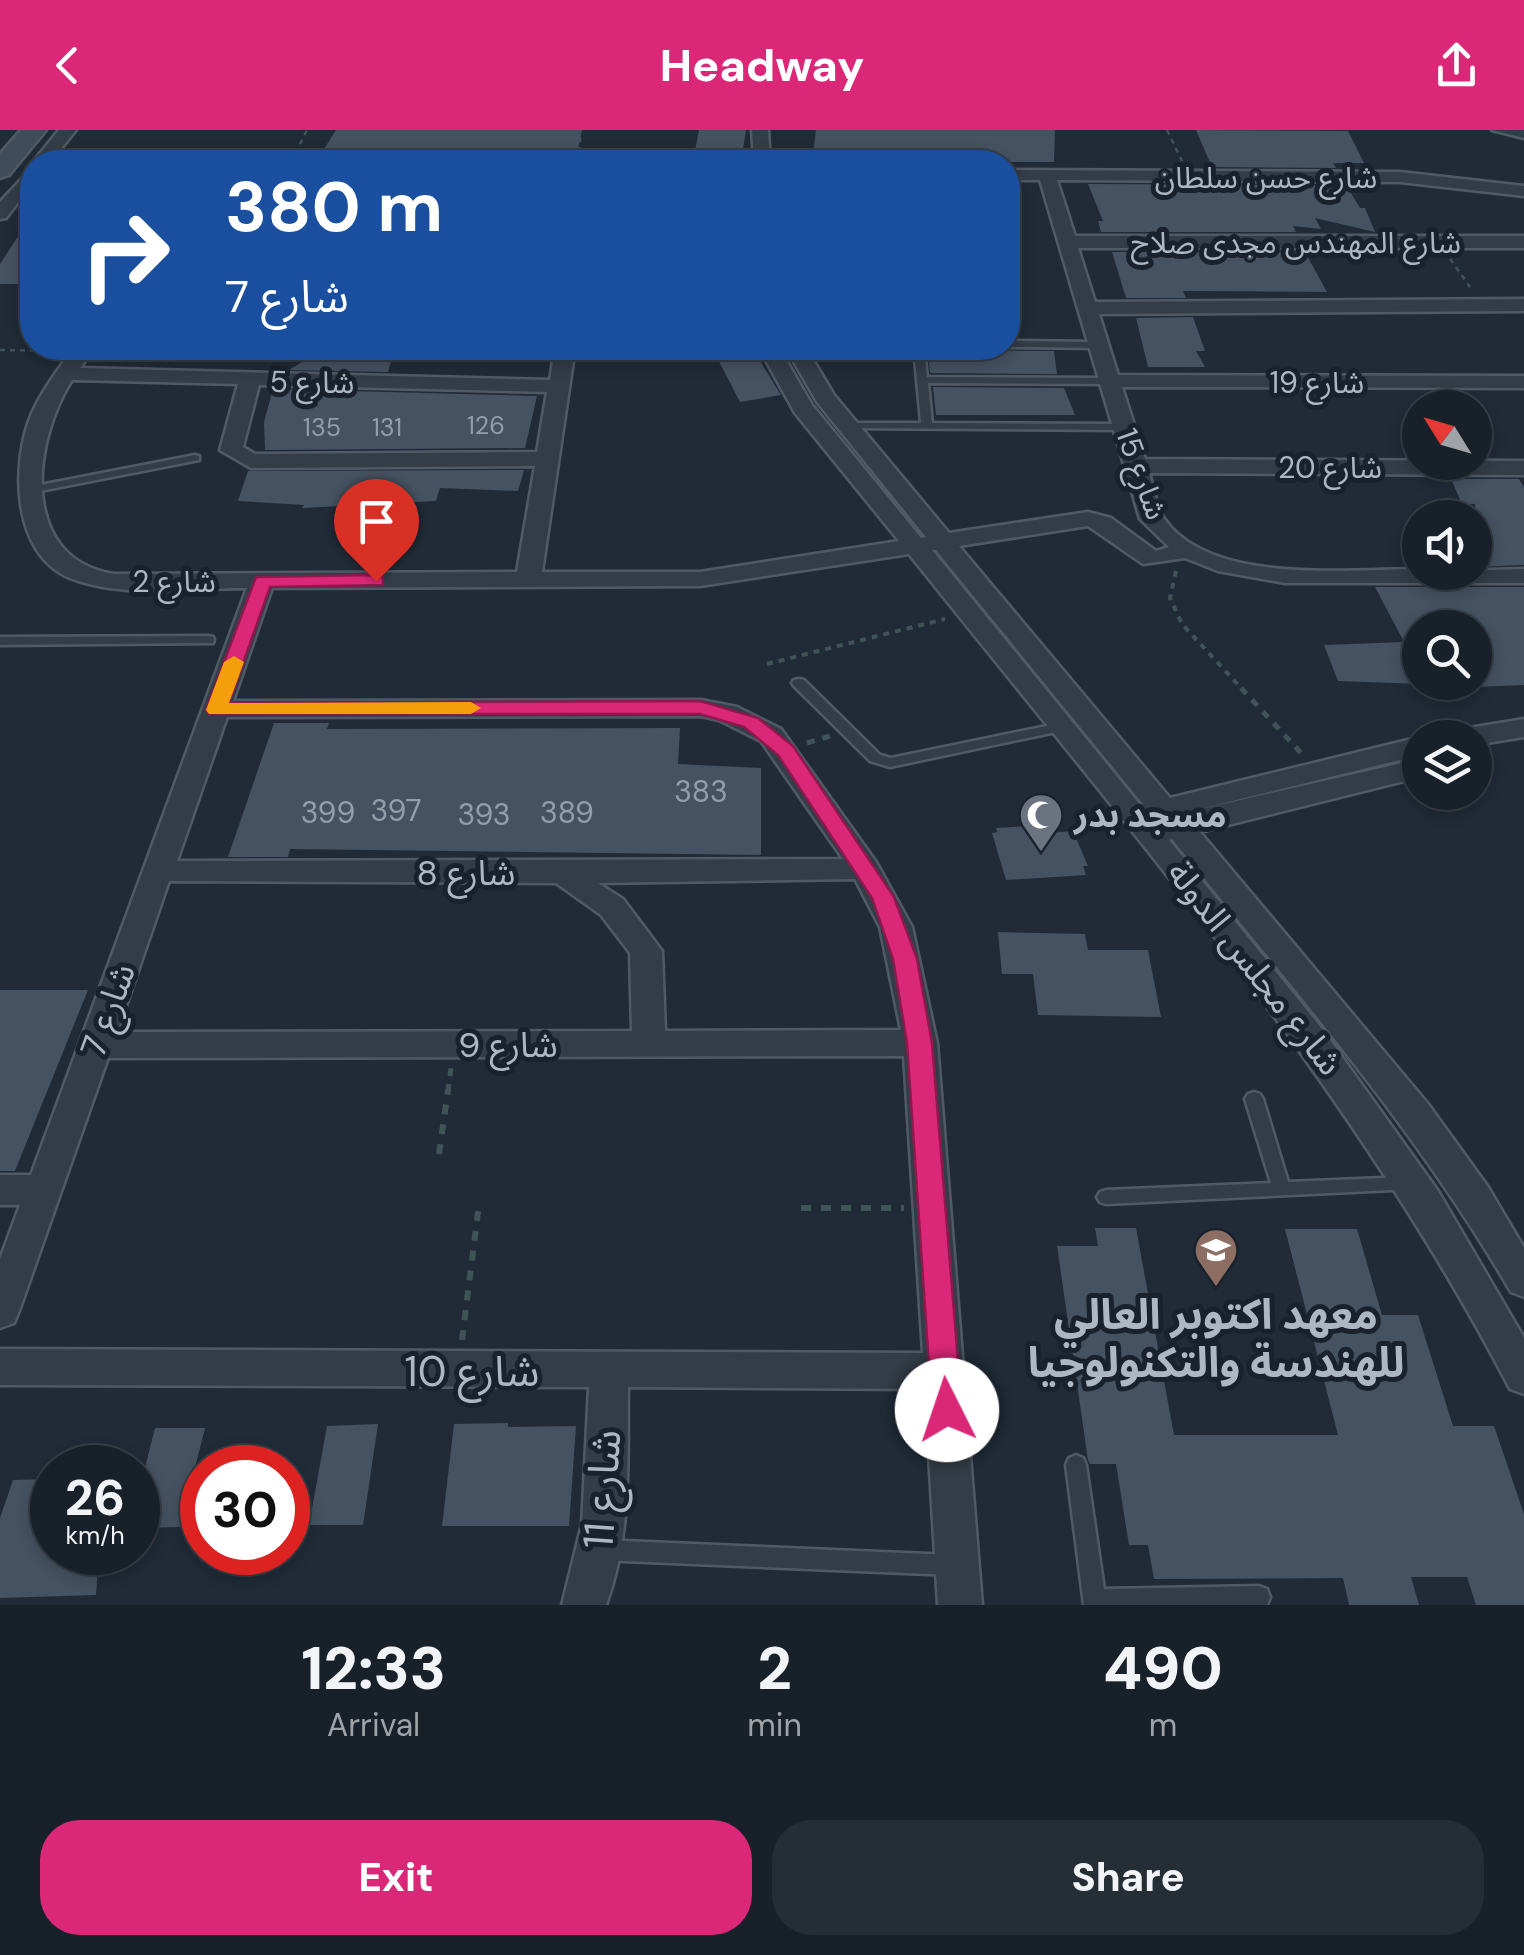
<!DOCTYPE html>
<meta charset="utf-8">
<style>
body{margin:0;font-family:"DM Sans","Noto Sans Arabic",sans-serif;background:#252d35;color:#f1f3f6;height:100vh;display:flex;flex-direction:column;font-size:38px;white-space:nowrap}
*{box-sizing:border-box;margin:0}
p{font-size:32px;color:#9fa3a8}
.icon{flex:none;width:55px;height:55px;fill:none;stroke:currentColor;stroke-width:2;stroke-linecap:round;stroke-linejoin:round}
.map{position:relative;height:1475px;overflow:hidden}
.sheet{display:flex;flex-direction:column;background:#182029;flex:1}
.sheet>*{flex:none}
.hud{position:absolute;left:20px;top:20px;width:1000px;height:210px;border-radius:40px;box-shadow:0 5px 15px #0003,0 0 0 2px #363e46;background:#1a4fa0;color:#fff;overflow:hidden}
.needle{width:65px;rotate:307deg}
.buttons{position:absolute;left:1402px;top:260px;display:grid;gap:20px}
.buttons a{display:grid;place-items:center;width:90px;height:90px;border-radius:50%;background:#182029;box-shadow:0 5px 15px #0003,0 0 0 2px #363e46;font-size:50px}
.speed{position:absolute;left:30px;top:1315px;display:flex;gap:20px;font-size:50px;font-weight:700;text-align:center}
.speed>*{display:grid;place-content:center;width:130px;height:130px;border-radius:50%;background:#182029;box-shadow:0 5px 15px #0003,0 0 0 2px #363e46;line-height:1}
.speed small{font-size:25px;font-weight:400}
.speed .limit{border:15px solid #d22;background:#fff;color:#111}
.pin{position:absolute;display:grid;place-items:center;width:85px;height:85px;color:#fff;margin:-102px -42px;border-radius:50% 50% 50% 0;rotate:-45deg;box-shadow:0 0 10px #0007}
.pin .icon{rotate:45deg}
.me{position:absolute;width:110px;margin:-55px;rotate:356deg;stroke-linejoin:round;filter:drop-shadow(0 0 8px #0008)}
.turn{display:flex;align-items:center;gap:35px;height:210px;padding:0 40px;font-size:45px}
.turn .icon{width:130px;height:130px;stroke-width:2.5}
.turn b{display:block;font-size:70px;line-height:85px}
.eta{display:flex;justify-content:space-evenly;align-items:center;height:170px;text-align:center}
.eta b{font-size:60px;font-weight:800;line-height:70px}
.action{display:flex;gap:20px;margin-top:auto;padding:20px 40px}
.action a{flex:1;height:115px;border-radius:40px;background:#db2777;color:#fff;font-size:40px;font-weight:800;line-height:115px;text-align:center}
.action a+a{background:#252d35;color:#f1f3f6}
header{display:flex;justify-content:space-between;align-items:center;height:130px;padding:0 40px;background:#db2777;color:#fff;font-size:45px;font-weight:800}
.map>svg:first-child{display:block}
.building{fill:#455261}
.lines{fill:none;stroke-linecap:round;stroke-linejoin:round}
.service-casing{stroke:#505a65;stroke-width:5}
.minor-casing{stroke:#505a65;stroke-width:5}
.secondary-casing{stroke:#505a65;stroke-width:5}
.path-far3{stroke:#3f5455;stroke-width:2.5;stroke-dasharray:5 5;stroke-linecap:butt}
.path-far2{stroke:#3f5455;stroke-width:4;stroke-dasharray:6 6;stroke-linecap:butt}
.path-far1{stroke:#3f5455;stroke-width:5;stroke-dasharray:8 8;stroke-linecap:butt}
.path{stroke:#3f5455;stroke-width:6;stroke-dasharray:10 10;stroke-linecap:butt}
.service{fill:#333d47;fill-rule:evenodd}
.minor{fill:#333d47;fill-rule:evenodd}
.secondary{fill:#414c5a;fill-rule:evenodd}
.route{fill:#db2777;stroke:#8e194d;stroke-width:2.5}
.slow{fill:#f59e0b}
.labels{text-anchor:middle;dominant-baseline:central;stroke-width:10;stroke-linejoin:round;paint-order:stroke}
.far-number-label{font-size:25px;fill:#939eab}
.far-street-label{font-size:30px;fill:#adb7c4;stroke:#19222c}
.number-label{font-size:30px;fill:#939eab}
.poi-label{font-size:35px;font-weight:bold;fill:#adb7c4;stroke:#19222c;text-anchor:start}
.street-label{font-size:35px;fill:#adb7c4;stroke:#19222c}
.near-poi-label{font-size:42px;font-weight:bold;fill:#adb7c4;stroke:#19222c}
.near-street-label{font-size:42px;fill:#adb7c4;stroke:#19222c}
</style>
<header><svg class="icon" aria-label="back" viewBox="0 0 24 24"><path d="M15 5l-7 7 7 7"/></svg>Headway<svg class="icon" aria-label="share" viewBox="0 0 24 24"><path d="M12 15V3M7 8l5-5 5 5M5 13v7h14v-7"/></svg></header>
<div class="map">
<svg width="1524" height="1475" viewBox="0 0 1524 1475">
<rect width="100%" height="100%" fill="#202b37"/>
<path class="building" d="M 336,0 L 582,0 L 575,31 L 316,32 Z
M 699,0 L 746,0 L 741,31 L 693,31 Z
M 816,0 L 1055,0 L 1054,32 L 812,32 Z
M 1196,0 L 1348,1 L 1364,33 L 1333,33 L 1336,38 L 1212,37 Z
M 1088,54 L 1346,55 L 1360,78 L 1365,78 L 1375,102 L 1315,88 L 1321,99 L 1293,96 L 1296,102 L 1101,102 L 1098,91 L 1103,91 Z
M 32,85 L 32,154 L 0,154 L 0,134 Z
M 1112,122 L 1305,122 L 1327,162 L 1183,161 L 1186,168 L 1126,168 Z
M 1193,187 L 1205,221 L 1196,221 L 1205,237 L 1148,237 L 1136,188 Z
M 325,218 L 395,218 L 388,242 L 289,240 Z
M 712,218 L 752,218 L 781,265 L 740,272 Z
M 928,220 L 1054,221 L 1057,244 L 930,243 Z
M 933,257 L 1064,258 L 1075,285 L 936,285 Z
M 273,259 L 537,266 L 525,318 L 265,320 L 264,292 Z
M 524,340 L 518,361 L 440,358 L 436,371 L 302,378 L 304,375 L 238,371 L 248,341 Z
M 1451,349 L 1519,349 L 1524,357 L 1524,435 L 1475,437 L 1475,374 L 1462,374 Z
M 1375,457 L 1524,457 L 1524,555 L 1475,557 L 1475,498 L 1467,492 L 1420,491 L 1420,554 L 1338,551 L 1324,515 L 1404,512 Z
M 274,593 L 329,593 L 327,599 L 680,598 L 678,634 L 761,638 L 761,725 L 290,719 L 288,727 L 228,727 Z
M 1046,695 L 1049,703 L 1073,701 L 1088,736 L 1083,736 L 1086,745 L 1006,750 L 992,703 L 997,702 L 996,698 Z
M 998,802 L 1085,804 L 1088,820 L 1148,820 L 1161,887 L 1038,885 L 1033,844 L 1002,844 Z
M 0,860 L 88,860 L 15,1041 L 0,1041 Z
M 1095,1098 L 1136,1098 L 1174,1305 L 1338,1305 L 1285,1099 L 1357,1099 L 1382,1185 L 1418,1185 L 1453,1296 L 1494,1296 L 1524,1384 L 1524,1475 L 1476,1475 L 1467,1447 L 1411,1447 L 1419,1475 L 1349,1475 L 1343,1448 L 1154,1449 L 1148,1415 L 1129,1415 L 1116,1334 L 1090,1334 L 1088,1330 L 1057,1116 L 1098,1116 Z
M 508,1293 L 508,1297 L 576,1296 L 569,1396 L 442,1396 L 454,1294 Z
M 378,1294 L 363,1395 L 309,1395 L 327,1296 Z
M 155,1298 L 205,1298 L 180,1397 L 138,1398 L 138,1365 Z
M 52,1349 L 52,1422 L 99,1422 L 96,1465 L 0,1468 L 0,1388 L 13,1350 Z"/>
<g class="lines">
<g class="service-casing">
<path id="service" d="M 1008,211 L 1098,212 L 1103,215 L 1098,218 L 1008,217 Z
M 914,218 L 924,218 L 927,247 L 1110,248 L 1115,251 L 1110,254 L 928,253 L 932,293 L 1124,294 L 1129,297 L 1124,300 L 844,298 L 843,296 L 848,293 L 921,293 Z
M 195,325 L 199,326 L 199,330 L 35,362 L 29,359 L 35,356 Z
M 208,506 L 213,507 L 214,510 L 213,513 L 0,515 L 0,507 Z
M 799,549 L 804,550 L 880,625 L 891,628 L 1061,593 L 1068,597 L 1061,601 L 890,637 L 870,631 L 794,556 L 792,553 L 794,550 Z
M 1254,962 L 1260,964 L 1263,969 L 1288,1052 L 1407,1047 L 1413,1049 L 1416,1054 L 1413,1059 L 1106,1074 L 1100,1072 L 1097,1067 L 1100,1062 L 1106,1060 L 1271,1053 L 1245,969 L 1248,964 Z
M 1076,1325 L 1083,1328 L 1086,1335 L 1104,1459 L 1259,1456 L 1267,1459 L 1270,1467 L 1267,1475 L 1084,1475 L 1066,1335 L 1069,1328 Z
M 600,1410 L 952,1425 L 960,1428 L 963,1435 L 960,1442 L 952,1445 L 600,1430 L 592,1427 L 589,1420 L 592,1413 Z"/>
</g>
<g class="minor-casing">
<path id="minor" d="M 59,0 L 76,0 L 50,32 L 33,32 Z
M 752,0 L 768,0 L 770,32 L 754,32 Z
M 1492,0 L 1524,0 L 1524,8 Z
M 32,38 L 32,54 L 6,88 L 0,89 L 0,72 Z
M 1008,40 L 1400,42 L 1524,56 L 1524,66 L 1400,52 L 1057,50 L 1075,106 L 1524,106 L 1524,118 L 1078,118 L 1095,172 L 1524,169 L 1524,181 L 1099,184 L 1118,245 L 1524,246 L 1524,258 L 1122,257 L 1145,329 L 1524,331 L 1524,345 L 1149,343 C 1153,356 1156,375 1163,387 C 1208,456 1350,439 1420,439 L 1420,442 L 1524,439 L 1524,453 L 1285,453 L 1218,441 L 1185,428 L 1143,434 L 1088,396 L 959,416 L 1170,668 L 1420,607 L 1421,608 L 1420,625 L 1184,683 L 1420,629 L 1420,647 L 1200,702 L 1428,974 L 1488,1057 L 1524,1118 L 1524,1167 L 1511,1162 C 1415,997 1292,857 1172,709 L 1169,710 L 1322,899 L 1438,1061 L 1524,1208 L 1524,1264 L 1510,1259 C 1351,953 1123,692 909,424 L 700,456 L 272,458 L 233,571 L 701,570 L 737,577 L 781,599 L 876,732 L 912,797 L 937,913 L 982,1475 L 938,1475 L 925,1259 L 628,1257 C 627,1330 632,1405 606,1475 L 562,1475 L 582,1394 L 589,1257 L 0,1255 L 0,1219 L 923,1223 L 904,926 L 108,928 L 19,1181 L 14,1193 L 0,1198 L 0,1129 L 20,1075 L 0,1075 L 0,1045 L 31,1045 L 247,458 C 191,458 123,469 70,448 C 11,424 11,332 32,283 C 43,259 59,238 74,218 L 94,218 L 80,238 L 550,250 L 555,218 L 575,218 L 542,442 L 700,442 L 899,411 L 795,283 L 759,218 L 779,218 L 812,275 L 921,408 L 926,407 L 817,272 L 786,218 L 806,218 L 834,265 L 949,403 L 1088,382 L 1111,388 L 1156,421 L 1169,417 L 1140,389 L 1040,50 L 1008,50 ZM 72,250 L 238,254 L 220,320 L 251,338 L 535,336 L 517,442 L 114,444 C 19,429 32,313 72,250 ZM 259,255 L 547,262 L 537,322 L 255,324 L 243,317 ZM 932,420 L 936,420 L 1143,674 L 1140,675 ZM 701,586 L 719,590 L 761,611 L 843,729 L 177,731 L 227,587 ZM 855,749 L 880,797 L 901,900 L 665,901 L 662,821 L 623,769 L 598,753 ZM 169,751 L 556,753 L 601,785 L 630,823 L 632,901 L 117,902 Z
M 1524,589 L 1524,607 L 1475,615 L 1475,608 L 1450,608 L 1463,599 Z"/>
</g>
<g class="secondary-casing">
<path id="secondary" d="M 21,0 L 46,0 L 9,45 L 0,48 L 0,24 Z"/>
</g>
<path class="path-far3" d="M 1167,0 L 1182,31
M 176,32 L 185,21
M 291,32 L 307,0
M 578,32 L 581,0
M 1450,129 L 1470,157
M 0,220 L 58,221"/>
<path class="path-far2" d="M 1176,441 L 1170,468 L 1182,494 L 1243,560
M 767,534 L 945,489"/>
<path class="path-far1" d="M 1241,558 L 1302,624
M 807,613 L 830,606
M 448,962 L 451,938"/>
<path class="path" d="M 439,1024 L 448,960
M 801,1078 L 904,1078
M 462,1210 L 479,1074"/>
<use href="#service" class="service"/>
<use href="#minor" class="minor"/>
<use href="#secondary" class="secondary"/>
</g>
<path class="route" d="M 376,445 L 383,447 L 383,455 L 270,457 L 229,573 L 700,571 L 758,588 L 793,616 L 894,767 L 917,829 L 932,913 L 962,1280 L 957,1290 L 947,1294 L 936,1290 L 932,1280 L 907,913 L 893,829 L 872,768 L 778,625 L 744,597 L 700,584 L 209,584 L 206,580 L 256,447 Z"/>
<path class="slow" d="M 234,526 L 244,532 L 229,573 L 471,572 L 481,578 L 471,584 L 209,584 L 206,580 L 224,532 Z"/>
<defs>
<g id="mosque-pin" transform="scale(2.25)"><path d="M0 17L-7.5 6A9.5 9.5 0 1 1 7.5 6Z" fill="#6b7280" stroke="#19222c"/><path d="M3.5-4.9A6 6 0 1 0 3.5 4.9A5 5 0 1 1 3.5-4.9Z" fill="#fff"/></g>
<g id="university-pin" transform="scale(2.25)"><path d="M0 17L-7.5 6A9.5 9.5 0 1 1 7.5 6Z" fill="#8d6e63" stroke="#19222c"/><path d="M0-5L7-2L0 1L-7-2ZM-4 1L0 2.5L4 1V4Q0 6-4 4Z" fill="#fff"/></g>
</defs>
<g fill-rule="evenodd">
<use href="#mosque-pin" x="1041" y="685"/>
<use href="#university-pin" x="1216" y="1120"/>
</g>
<g class="labels">
<g class="far-number-label">
<text x="486" y="295">126</text>
<text x="322" y="297">135</text>
<text x="387" y="297">131</text>
</g>
<g class="far-street-label">
<text x="1266" y="47">شارع حسن سلطان</text>
<text x="1296" y="112">شارع المهندس مجدى صلاح</text>
<text transform="translate(312 252) rotate(1)">شارع 5</text>
<text x="1317" y="252">شارع 19</text>
<text x="1330" y="337">شارع 20</text>
<text transform="translate(1142 344) rotate(70)">شارع 15</text>
<text x="174" y="451">شارع 2</text>
</g>
<g class="number-label">
<text x="701" y="661">383</text>
<text x="396" y="680">397</text>
<text x="328" y="682">399</text>
<text x="567" y="682">389</text>
<text x="484" y="684">393</text>
</g>
<g class="poi-label">
<text x="1074" y="685">مسجد بدر</text>
</g>
<g class="street-label">
<text x="466" y="743">شارع 8</text>
<text transform="translate(1255 838) rotate(52)">شارع مجلس الدولة</text>
<text transform="translate(108 880) rotate(-70)">شارع 7</text>
<text x="508" y="915">شارع 9</text>
</g>
<g class="near-poi-label">
<text x="1216" y="1184">معهد اكتوبر العالي<tspan x="1216" dy="48">للهندسة والتكنولوجيا</tspan></text>
</g>
<g class="near-street-label">
<text x="472" y="1241">شارع 10</text>
<text transform="translate(602 1359) rotate(-86)">شارع 11</text>
</g>
</g>
</svg>
<div class="buttons">
<a><svg class="needle" viewBox="-14 -14 28 28"><path d="M0-13l5 13h-10z" fill="#e53935"/><path d="M0 13l5-13h-10z" fill="#9fa3a8"/></svg></a>
<a><svg class="icon" aria-label="sound" viewBox="0 0 24 24"><path d="M4 9h4l5-4v14l-5-4H4zM17 9q2 3 0 6"/></svg></a>
<a><svg class="icon" aria-label="search" viewBox="0 0 24 24"><circle cx="10" cy="10" r="6"/><path d="M15 15l6 6"/></svg></a>
<a><svg class="icon" aria-label="layers" viewBox="0 0 24 24"><path d="M12 4l9 5-9 5-9-5zM3 14l9 5 9-5"/></svg></a>
</div>
<div class="speed"><div>26<small>km/h</small></div><div class="limit">30</div></div>
<div class="pin" style="left:376px;top:451px;background:#d93025"><svg class="icon" aria-label="arrive" viewBox="0 0 24 24"><path d="M6 21V4h12l-3 4 3 4H6"/></svg></div>
<svg class="me" style="left:947px;top:1280px" viewBox="-20 -20 40 40"><circle r="19" fill="#fff"/><path d="M0-13L10 11 0 6-10 11z" fill="#db2777"/></svg>
<div class="hud">
<div class="turn"><svg class="icon" aria-label="right" viewBox="0 0 24 24"><path d="M7 20v-9h11M14 6l5 5-5 5"/></svg><div><b>380 m</b>شارع 7</div></div>
</div>
</div>
<section class="sheet">
<div class="eta">
<div><b>12:33</b><p>Arrival</p></div>
<div><b>2</b><p>min</p></div>
<div><b>490</b><p>m</p></div>
</div>
<div class="action"><a>Exit</a><a>Share</a></div>
</section>
